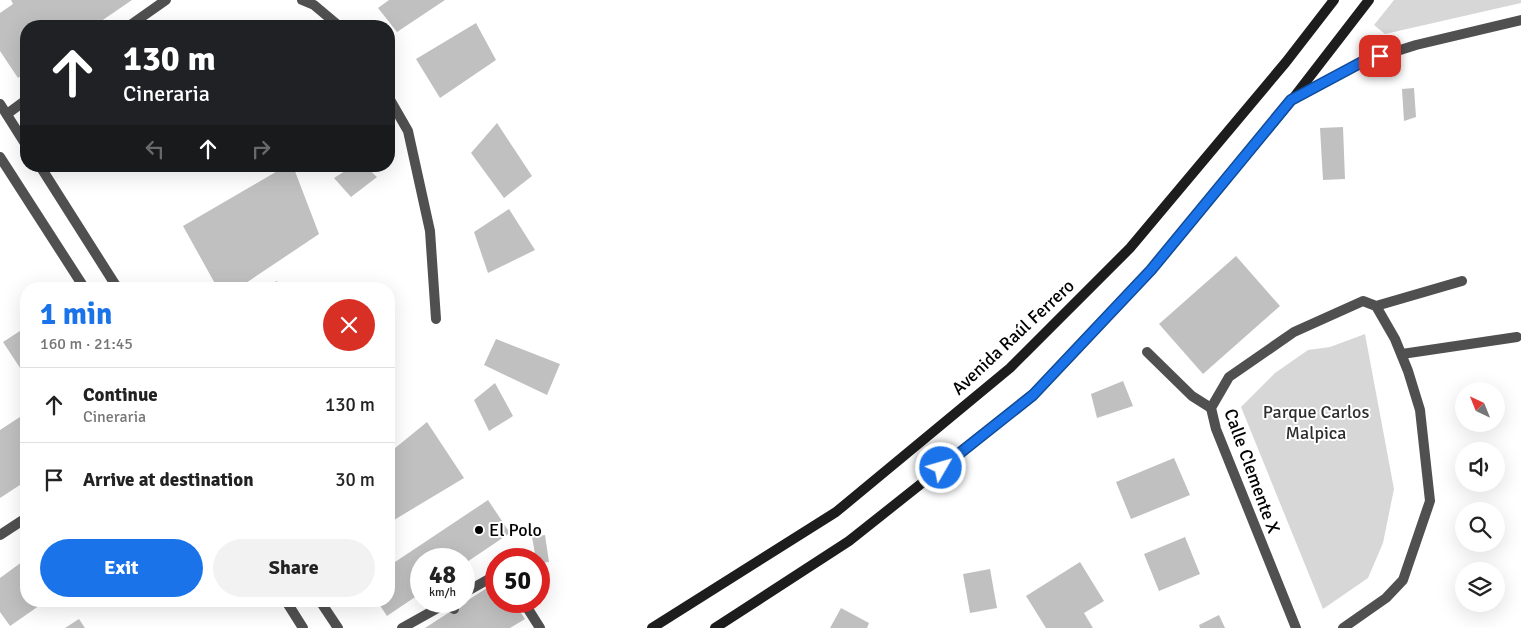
<!DOCTYPE html>
<meta charset="utf-8">
<style>
body{margin:0;font-family:Signika,sans-serif;background:#f2f2f2;color:#222;height:100vh;display:flex;flex-direction:column;font-size:19px;white-space:nowrap}
*{box-sizing:border-box;margin:0}
p{font-size:16px;color:#767676}
.icon{flex:none;width:28px;height:28px;fill:none;stroke:currentColor;stroke-width:2;stroke-linecap:round;stroke-linejoin:round}
.map{position:relative;flex:1;overflow:hidden}
.panel{position:absolute;left:20px;top:282px;width:375px;height:325px;display:flex;flex-direction:column;background:#fff;border-radius:20px;box-shadow:0 5px 20px #0002}
.panel>*{flex:none}
.guide{position:absolute;left:20px;top:20px;width:375px;height:152px;border-radius:20px;box-shadow:0 5px 20px #0002;background:#202124;color:#fff;overflow:hidden}
.needle{width:32px;rotate:317deg}
.tools{position:absolute;left:1455px;top:382px;display:grid;gap:10px}
.tools a{display:grid;place-items:center;width:50px;height:50px;border-radius:50%;background:#fff;box-shadow:0 5px 20px #0002;font-size:25px}
.speed{position:absolute;left:410px;top:548px;display:flex;gap:10px;font-size:25px;font-weight:700;text-align:center}
.speed>*{display:grid;place-content:center;width:65px;height:65px;border-radius:50%;background:#fff;box-shadow:0 5px 20px #0002;line-height:1}
.speed small{font-size:12px;font-weight:400}
.speed .limit{border:8px solid #d22;background:#fff;color:#111}
.pin{position:absolute;display:grid;place-items:center;width:42px;height:42px;color:#fff;margin:-21px;border-radius:10px;box-shadow:0 2px 8px #0006}
.me{position:absolute;width:55px;margin:-28px;rotate:52deg;stroke-linejoin:round;filter:drop-shadow(0 0 4px #0008)}
.turn{display:flex;align-items:center;gap:18px;height:105px;padding:0 20px;font-size:22px}
.turn .icon{width:65px;height:65px;stroke-width:2.5}
.turn b{display:block;font-size:35px;line-height:42px}
.lanes{display:flex;align-items:center;height:48px;padding:0 20px;background:#0003;justify-content:center;gap:25px;direction:ltr}
.lanes .off{opacity:.35}
.round{display:grid;place-items:center;flex:none;width:52px;height:52px;border-radius:26px;background:#f2f2f2}
.headline{display:flex;align-items:center;justify-content:space-between;height:85px;padding:0 20px}
h1{font-size:30px;font-weight:700;line-height:38px;color:#1a73e8}
.button{display:flex;gap:10px;margin-top:auto;padding:10px 20px}
.button a{flex:1;height:58px;border-radius:30px;background:#1a73e8;color:#fff;font-size:20px;font-weight:700;line-height:58px;text-align:center}
.button a+a{background:#f2f2f2;color:#222}
ul{padding:0;list-style:none}
li{display:flex;align-items:center;gap:15px;height:75px;padding:0 20px;border-top:1px solid #e0e0e0}
li div{flex:1}
li b{display:block;font-size:19px}
li em{font-style:normal}
.map>svg:first-child{display:block}
.green{fill:#d7d7d7}
.building{fill:#c0c0c0}
.lines{fill:none;stroke-linecap:round;stroke-linejoin:round}
.service{stroke:#505050;stroke-width:10}
.minor{stroke:#505050;stroke-width:10}
.tertiary{stroke:#505050;stroke-width:10}
.secondary{stroke:#1d1d1d;stroke-width:10}
.route-casing{stroke:#114b97;stroke-width:12}
.route{stroke:#1a73e8;stroke-width:9}
.poi-dot{fill:#000;stroke:#fff;stroke-width:2}
.labels{text-anchor:middle;dominant-baseline:central;stroke-width:4;stroke-linejoin:round;paint-order:stroke}
.street-label{font-size:18px;fill:#000;stroke:#fff}
.park-label{font-size:18px;fill:#2e2e2e;stroke:#fff}
.poi-label{font-size:18px;fill:#000;stroke:#fff;text-anchor:start}
</style>
<div class="map">
<svg width="1521" height="628" viewBox="0 0 1521 628">
<rect width="100%" height="100%" fill="#fff"/>
<path class="green" d="M 1394,0 L 1521,0 L 1521,3 L 1385,34 L 1374,25 Z
M 1365,334 L 1394,489 L 1383,543 L 1368,578 L 1323,609 L 1241,407 L 1275,373 L 1308,350 L 1330,347 Z"/>
<path class="building" d="M 11,0 L 132,0 L 94,26 L 26,26 L 26,72 L 18,78 L 0,51 L 0,13 L 13,4 Z
M 389,0 L 445,0 L 397,32 L 378,8 Z
M 476,23 L 496,60 L 440,98 L 416,59 Z
M 1414,88 L 1416,117 L 1404,121 L 1402,89 Z
M 497,123 L 532,176 L 504,198 L 471,153 Z
M 1343,127 L 1345,179 L 1323,180 L 1320,128 Z
M 286,166 L 293,166 L 319,234 L 237,289 L 218,289 L 183,226 Z
M 353,166 L 365,166 L 377,177 L 351,197 L 334,178 Z
M 509,209 L 535,250 L 488,273 L 474,232 Z
M 1236,256 L 1280,306 L 1203,374 L 1159,324 Z
M 277,281 L 281,289 L 259,289 Z
M 26,327 L 26,377 L 3,342 Z
M 496,339 L 560,364 L 547,395 L 484,365 Z
M 1123,381 L 1133,406 L 1097,418 L 1091,394 Z
M 495,383 L 513,416 L 489,431 L 474,400 Z
M 26,413 L 26,481 L 0,498 L 0,430 Z
M 427,422 L 464,478 L 389,523 L 389,453 Z
M 1174,458 L 1190,495 L 1131,519 L 1116,482 Z
M 488,500 L 510,533 L 464,564 L 464,559 L 421,559 L 421,593 L 387,616 L 377,601 L 389,601 L 389,566 Z
M 545,535 L 549,562 L 539,563 L 539,559 L 536,559 L 532,537 Z
M 1185,537 L 1200,574 L 1159,591 L 1144,554 Z
M 26,559 L 26,601 L 46,601 L 10,626 L 0,612 L 0,578 Z
M 1080,562 L 1104,601 L 1084,613 L 1093,628 L 1046,628 L 1026,596 Z
M 990,569 L 997,608 L 970,613 L 963,574 Z
M 496,582 L 496,601 L 513,601 L 525,619 L 510,628 L 425,628 Z
M 841,608 L 869,623 L 867,628 L 830,628 Z
M 1219,615 L 1225,628 L 1200,628 L 1199,625 Z
M 79,619 L 85,628 L 65,628 Z"/>
<g class="lines">
<path class="service" d="M 1147,352 L 1192,396 L 1211,408
M 464,593 L 496,575
M 523,601 L 540,628
M 402,628 L 445,604 L 454,609"/>
<path class="minor" d="M 302,0 L 314,5 L 339,26
M 129,26 L 166,0
M 389,98 L 408,131 L 430,231 L 436,319
M 1292,100 L 1362,62 L 1416,45 L 1521,20
M 7,114 L 26,100
M 1376,306 L 1462,281
M 1402,354 L 1517,337
M 0,535 L 26,518
M 1296,628 L 1216,429 L 1211,408 L 1229,377 L 1294,332 L 1363,301 L 1376,306 L 1395,339 L 1408,371 L 1420,410 L 1430,501 L 1403,580 L 1386,598 L 1343,628"/>
<path class="tertiary" d="M 0,104 L 26,145
M 0,157 L 85,289
M 40,166 L 118,289
M 286,601 L 303,628
M 320,601 L 338,628"/>
<path class="secondary" d="M 652,628 L 836,512 L 1010,368 L 1130,248 L 1286,62 L 1334,0
M 715,628 L 849,541 L 1033,395 L 1151,270 L 1291,101 L 1369,0"/>
</g>
<g class="lines">
<g class="route-casing">
<path id="route" d="M 941,468 L 1033,395 L 1151,270 L 1291,100 L 1362,62 L 1380,56"/>
</g>
<use href="#route" class="route"/>
</g>
<circle class="poi-dot" cx="479" cy="530" r="5"/>
<g class="labels">
<g class="street-label">
<text transform="translate(1013 337) rotate(-43)">Avenida Raúl Ferrero</text>
<text transform="translate(1252 471) rotate(70)">Calle Clemente X</text>
</g>
<g class="park-label">
<text x="1316" y="412">Parque Carlos<tspan x="1316" dy="21">Malpica</tspan></text>
</g>
<g class="poi-label">
<text x="489" y="530">El Polo</text>
</g>
</g>
</svg>
<div class="tools">
<a><svg class="needle" viewBox="-14 -14 28 28"><path d="M0-13l5 13h-10z" fill="#e53935"/><path d="M0 13l5-13h-10z" fill="#767676"/></svg></a>
<a><svg class="icon" aria-label="sound" viewBox="0 0 24 24"><path d="M4 9h4l5-4v14l-5-4H4zM17 9q2 3 0 6"/></svg></a>
<a><svg class="icon" aria-label="search" viewBox="0 0 24 24"><circle cx="10" cy="10" r="6"/><path d="M15 15l6 6"/></svg></a>
<a><svg class="icon" aria-label="layers" viewBox="0 0 24 24"><path d="M12 4l9 5-9 5-9-5zM3 14l9 5 9-5"/></svg></a>
</div>
<div class="speed"><div>48<small>km/h</small></div><div class="limit">50</div></div>
<div class="pin" style="left:1380px;top:56px;background:#d93025"><svg class="icon" aria-label="arrive" viewBox="0 0 24 24"><path d="M6 21V4h12l-3 4 3 4H6"/></svg></div>
<svg class="me" style="left:941px;top:468px" viewBox="-20 -20 40 40"><circle r="17" fill="#1a73e8" stroke="#fff" stroke-width="3"/><path d="M0-11L8 9 0 5-8 9z" fill="#fff"/></svg>
<div class="guide">
<div class="turn"><svg class="icon" aria-label="ahead" viewBox="0 0 24 24"><path d="M12 20V5M6 11l6-6 6 6"/></svg><div><b>130 m</b>Cineraria</div></div>
<div class="lanes"><svg class="icon off" aria-label="left" viewBox="0 0 24 24"><path d="M17 20v-9H6M10 6l-5 5 5 5"/></svg><svg class="icon" aria-label="ahead" viewBox="0 0 24 24"><path d="M12 20V5M6 11l6-6 6 6"/></svg><svg class="icon off" aria-label="right" viewBox="0 0 24 24"><path d="M7 20v-9h11M14 6l5 5-5 5"/></svg></div>
</div>
<section class="panel">
<div class="headline"><div><h1>1 min</h1><p>160 m · 21:45</p></div><a class="round" style="background:#d93025;color:#fff"><svg class="icon" aria-label="close" viewBox="0 0 24 24"><path d="M6 6l12 12M18 6L6 18"/></svg></a></div>
<ul>
<li><svg class="icon" aria-label="ahead" viewBox="0 0 24 24"><path d="M12 20V5M6 11l6-6 6 6"/></svg><div><b>Continue</b><p>Cineraria</p></div><em>130 m</em></li>
<li><svg class="icon" aria-label="arrive" viewBox="0 0 24 24"><path d="M6 21V4h12l-3 4 3 4H6"/></svg><div><b>Arrive at destination</b></div><em>30 m</em></li>
</ul>
<div class="button"><a>Exit</a><a>Share</a></div>
</section>
</div>
